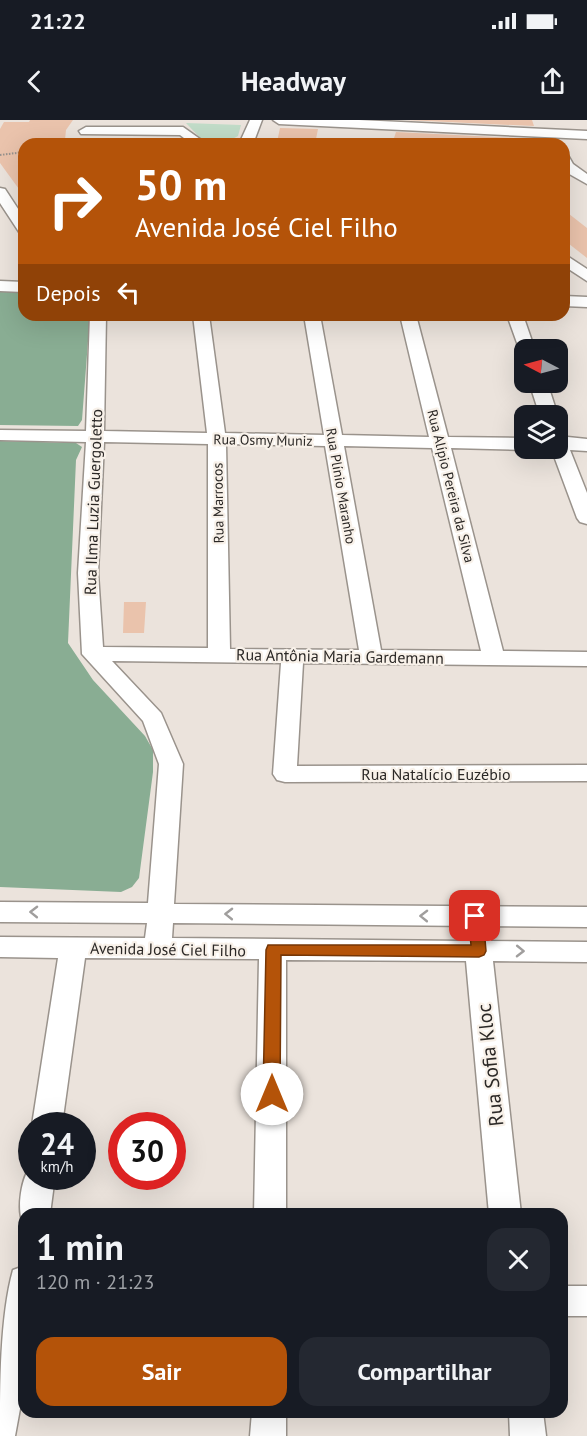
<!DOCTYPE html>
<html lang="pt">
<meta charset="utf-8">
<style>
body{margin:0;font-family:"PT Sans",sans-serif;background:#242831;color:#f1f3f6;height:100vh;display:flex;flex-direction:column;font-size:22px;white-space:nowrap}
*{box-sizing:border-box;margin:0}
p{font-size:20px;color:#9ea1a6}
.icon{flex:none;width:33px;height:33px;fill:none;stroke:currentColor;stroke-width:2;stroke-linecap:round;stroke-linejoin:round}
.map{position:relative;flex:1;overflow:hidden}
.panel{position:absolute;left:18px;top:1088px;width:550px;height:210px;display:flex;flex-direction:column;background:#171b24;border-radius:18px;box-shadow:0 6px 24px #0002}
.panel>*{flex:none}
.guide{position:absolute;left:18px;top:18px;width:552px;height:183px;border-radius:18px;box-shadow:0 6px 24px #0002;background:#b45309;color:#fff;overflow:hidden}
.needle{width:39px;rotate:276deg}
.buttons{position:absolute;left:514px;top:219px;display:grid;gap:12px}
.buttons a{display:grid;place-items:center;width:54px;height:54px;border-radius:12px;background:#171b24;box-shadow:0 6px 24px #0002;font-size:30px}
.speed{position:absolute;left:18px;top:992px;display:flex;gap:12px;font-size:30px;font-weight:700;text-align:center}
.speed>*{display:grid;place-content:center;width:78px;height:78px;border-radius:50%;background:#171b24;box-shadow:0 6px 24px #0002;line-height:1}
.speed small{font-size:15px;font-weight:400}
.speed .limit{border:9px solid #d22;background:#fff;color:#111}
.pin{position:absolute;display:grid;place-items:center;width:51px;height:51px;color:#fff;margin:-26px;border-radius:12px;box-shadow:0 3px 9px #0006}
.me{position:absolute;width:66px;margin:-33px;rotate:0deg;stroke-linejoin:round;filter:drop-shadow(0 0 4px #0008)}
.turn{display:flex;align-items:center;gap:21px;height:126px;padding:0 18px;font-size:27px}
.turn .icon{width:78px;height:78px;stroke-width:2.5}
.turn b{display:block;font-size:42px;line-height:51px}
.then{display:flex;align-items:center;height:57px;padding:0 18px;background:#0003;gap:12px;font-size:22px}
.round{display:grid;place-items:center;flex:none;width:63px;height:63px;border-radius:18px;background:#242831}
.head{display:flex;align-items:center;justify-content:space-between;height:102px;padding:0 18px}
h1{font-size:36px;font-weight:800;line-height:45px}
.button{display:flex;gap:12px;margin-top:auto;padding:12px 18px}
.button a{flex:1;height:69px;border-radius:18px;background:#b45309;color:#fff;font-size:24px;font-weight:800;line-height:69px;text-align:center}
.button a+a{background:#242831;color:#f1f3f6}
.status{display:flex;justify-content:space-between;align-items:center;height:42px;padding:0 30px;background:#171b24;direction:ltr}
.status svg{height:16px;fill:currentColor}
header{display:flex;justify-content:space-between;align-items:center;height:78px;padding:0 18px;background:#171b24;font-size:27px;font-weight:800}
.map>svg:first-child{display:block}
.green{fill:#c1dcc8}
.forest{fill:#89ad93}
.building{fill:#eac3ac}
.lines{fill:none;stroke-linecap:round;stroke-linejoin:round}
.minor-casing{stroke:#9a938c;stroke-width:3}
.path{stroke:#98928d;stroke-width:2;stroke-dasharray:1.5 1.5;stroke-linecap:butt}
.minor{fill:#fff;fill-rule:evenodd}
.oneway{stroke:#a09e9d}
.route{fill:#b45309;stroke:#753606;stroke-width:1.5}
.labels{text-anchor:middle;dominant-baseline:central;stroke-width:4.5;stroke-linejoin:round;paint-order:stroke}
.far-street-label{font-size:14px;fill:#2b2826;stroke:#f8f1e9}
.street-label{font-size:16px;fill:#2b2826;stroke:#f8f1e9}
.near-street-label{font-size:20px;fill:#2b2826;stroke:#f8f1e9}
</style>
<div class="status"><b>21:22</b><svg viewBox="0 0 49 12"><path d="M0 12V9h3v3zM5 12V6h3v6zM10 12V3h3v9zM15 12V0h3v12zM26 1h20v11H26zM47 4h2v5h-2z"/></svg></div>
<header><svg class="icon" aria-label="back" viewBox="0 0 24 24"><path d="M15 5l-7 7 7 7"/></svg>Headway<svg class="icon" aria-label="share" viewBox="0 0 24 24"><path d="M12 15V3M7 8l5-5 5 5M5 13v7h14v-7"/></svg></header>
<div class="map">
<svg width="587" height="1316" viewBox="0 0 587 1316">
<rect width="100%" height="100%" fill="#ebe3dc"/>
<path class="green" d="M 186,3 L 241,5 L 238,16 L 223,24 L 206,24 Z"/>
<path class="forest" d="M 0,168 L 24,169 L 24,195 L 90,195 L 82,300 L 78,306 L 0,305 Z
M 0,321 L 76,323 L 82,327 L 76,340 L 68,523 L 93,560 L 145,616 L 153,630 L 153,652 L 139,758 L 132,767 L 121,772 L 0,767 Z"/>
<path class="building" d="M 30,0 L 73,0 L 66,10 L 65,20 L 28,21 L 28,24 L 24,24 L 24,76 L 0,43 L 0,9 L 4,2 L 29,2 Z
M 406,0 L 532,0 L 534,6 Z
M 280,8 L 318,9 L 315,24 L 277,22 Z
M 396,12 L 536,19 L 537,24 L 464,24 L 464,21 L 411,20 L 413,24 L 392,24 Z
M 564,90 L 587,108 L 587,138 L 564,120 Z
M 124,482 L 146,482 L 144,513 L 123,513 Z"/>
<g class="lines">
<g class="minor-casing">
<path id="minor" d="M 250,0 L 262,0 L 253,24 L 239,24 Z
M 273,0 L 359,0 L 587,11 L 587,19 L 279,4 Z
M 86,7 L 183,7 L 207,24 L 192,24 L 180,15 L 81,14 L 79,11 Z
M 564,36 L 569,37 L 573,44 L 587,54 L 587,64 L 564,51 Z
M 0,68 L 5,69 L 24,98 L 24,113 L 19,112 L 0,83 Z
M 564,134 L 587,149 L 587,161 L 564,146 Z
M 0,161 L 24,162 L 24,172 L 0,171 Z
M 564,176 L 587,177 L 587,187 L 564,186 Z
M 90,195 L 106,195 L 104,311 L 207,313 L 193,195 L 209,195 L 225,313 L 324,315 L 304,195 L 320,195 L 342,315 L 429,317 L 400,195 L 416,195 L 448,317 L 525,318 L 525,328 L 529,328 L 525,330 L 451,328 L 503,531 L 587,532 L 587,546 L 303,543 L 297,646 L 587,645 L 587,661 L 285,662 L 277,660 L 273,654 L 281,543 L 112,541 L 161,593 L 183,644 L 174,784 L 587,787 L 587,807 L 480,806 L 486,808 L 491,821 L 587,822 L 587,842 L 493,841 L 521,1094 L 489,1094 L 466,841 L 286,840 L 286,1094 L 254,1094 L 259,839 L 85,838 L 62,1005 L 32,1005 L 58,838 L 0,837 L 0,817 L 145,818 L 147,803 L 0,802 L 0,782 L 148,783 L 159,644 L 143,601 L 82,534 L 78,453 L 86,322 L 0,320 L 0,310 L 86,311 ZM 104,322 L 208,324 L 208,528 L 103,527 L 98,453 ZM 226,324 L 325,326 L 359,530 L 230,529 ZM 344,326 L 432,328 L 481,531 L 381,530 ZM 173,803 L 474,806 L 468,808 L 464,815 L 464,821 L 172,818 Z
M 507,195 L 523,195 L 535,230 L 525,230 L 525,235 L 521,234 Z
M 529,262 L 547,262 L 558,296 L 540,296 Z
M 558,316 L 587,319 L 587,331 L 570,330 L 587,373 L 587,404 L 580,402 L 577,398 L 551,328 L 558,328 Z
M 32,1046 L 32,1056 L 55,1056 L 50,1094 L 24,1094 L 24,1104 C 16,1093 21,1055 32,1046 Z
M 24,1146 L 24,1267 L 15,1316 L 0,1316 C 0,1266 0,1197 13,1150 Z
M 562,1166 L 587,1166 L 587,1196 L 562,1196 Z
M 252,1292 L 286,1292 L 286,1316 L 250,1316 Z
M 509,1292 L 543,1292 L 546,1316 L 510,1316 Z"/>
</g>
<path class="path" d="M 0,35 L 24,32"/>
<use href="#minor" class="minor"/>
</g>
<defs><path id="oneway-chevron" d="M-2-3.5L2.5 0L-2 3.5" fill="none" stroke-width="1.6" stroke-linecap="round" stroke-linejoin="round" transform="scale(1.5)"/></defs>
<g class="oneway">
<use href="#oneway-chevron" transform="translate(34 792) rotate(-179)"/>
<use href="#oneway-chevron" transform="translate(229 794) rotate(-179)"/>
<use href="#oneway-chevron" transform="translate(424 796) rotate(-179)"/>
<use href="#oneway-chevron" transform="translate(520 831) rotate(1)"/>
</g>
<path class="route" d="M 475,791 L 481,793 L 483,796 L 486,831 L 484,835 L 479,837 L 281,835 L 280,974 L 278,978 L 272,980 L 266,978 L 263,974 L 266,830 L 268,825 L 471,825 L 468,796 L 470,793 Z"/>
<g class="labels">
<g class="far-street-label">
<text transform="translate(263 320) rotate(1)">Rua Osmy Muniz</text>
<text transform="translate(341 366) rotate(80)">Rua Plínio Maranho</text>
<text transform="translate(451 366) rotate(76)">Rua Alípio Pereira da Silva</text>
<text transform="translate(218 383) rotate(-91)">Rua Marrocos</text>
</g>
<g class="street-label">
<text transform="translate(93 382) rotate(-88)">Rua Ilma Luzia Guergoletto</text>
<text transform="translate(340 536) rotate(1)">Rua Antônia Maria Gardemann</text>
<text x="436" y="654">Rua Natalício Euzébio</text>
<text transform="translate(168 829) rotate(1)">Avenida José Ciel Filho</text>
</g>
<g class="near-street-label">
<text transform="translate(490 945) rotate(-96)">Rua Sofia Kloc</text>
</g>
</g>
</svg>
<div class="buttons">
<a><svg class="needle" viewBox="-14 -14 28 28"><path d="M0-13l5 13h-10z" fill="#e53935"/><path d="M0 13l5-13h-10z" fill="#9ea1a6"/></svg></a>
<a><svg class="icon" aria-label="layers" viewBox="0 0 24 24"><path d="M12 4l9 5-9 5-9-5zM3 14l9 5 9-5"/></svg></a>
</div>
<div class="speed"><div>24<small>km/h</small></div><div class="limit">30</div></div>
<div class="pin" style="left:475px;top:796px;background:#d93025"><svg class="icon" aria-label="arrive" viewBox="0 0 24 24"><path d="M6 21V4h12l-3 4 3 4H6"/></svg></div>
<svg class="me" style="left:272px;top:974px" viewBox="-20 -20 40 40"><circle r="19" fill="#fff"/><path d="M0-13L10 11 0 6-10 11z" fill="#b45309"/></svg>
<div class="guide">
<div class="turn"><svg class="icon" aria-label="right" viewBox="0 0 24 24"><path d="M7 20v-9h11M14 6l5 5-5 5"/></svg><div><b>50 m</b>Avenida José Ciel Filho</div></div>
<div class="then">Depois<svg class="icon" aria-label="left" viewBox="0 0 24 24"><path d="M17 20v-9H6M10 6l-5 5 5 5"/></svg></div>
</div>
<section class="panel">
<div class="head"><div><h1>1 min</h1><p>120 m · 21:23</p></div><a class="round"><svg class="icon" aria-label="close" viewBox="0 0 24 24"><path d="M6 6l12 12M18 6L6 18"/></svg></a></div>
<div class="button"><a>Sair</a><a>Compartilhar</a></div>
</section>
</div>
